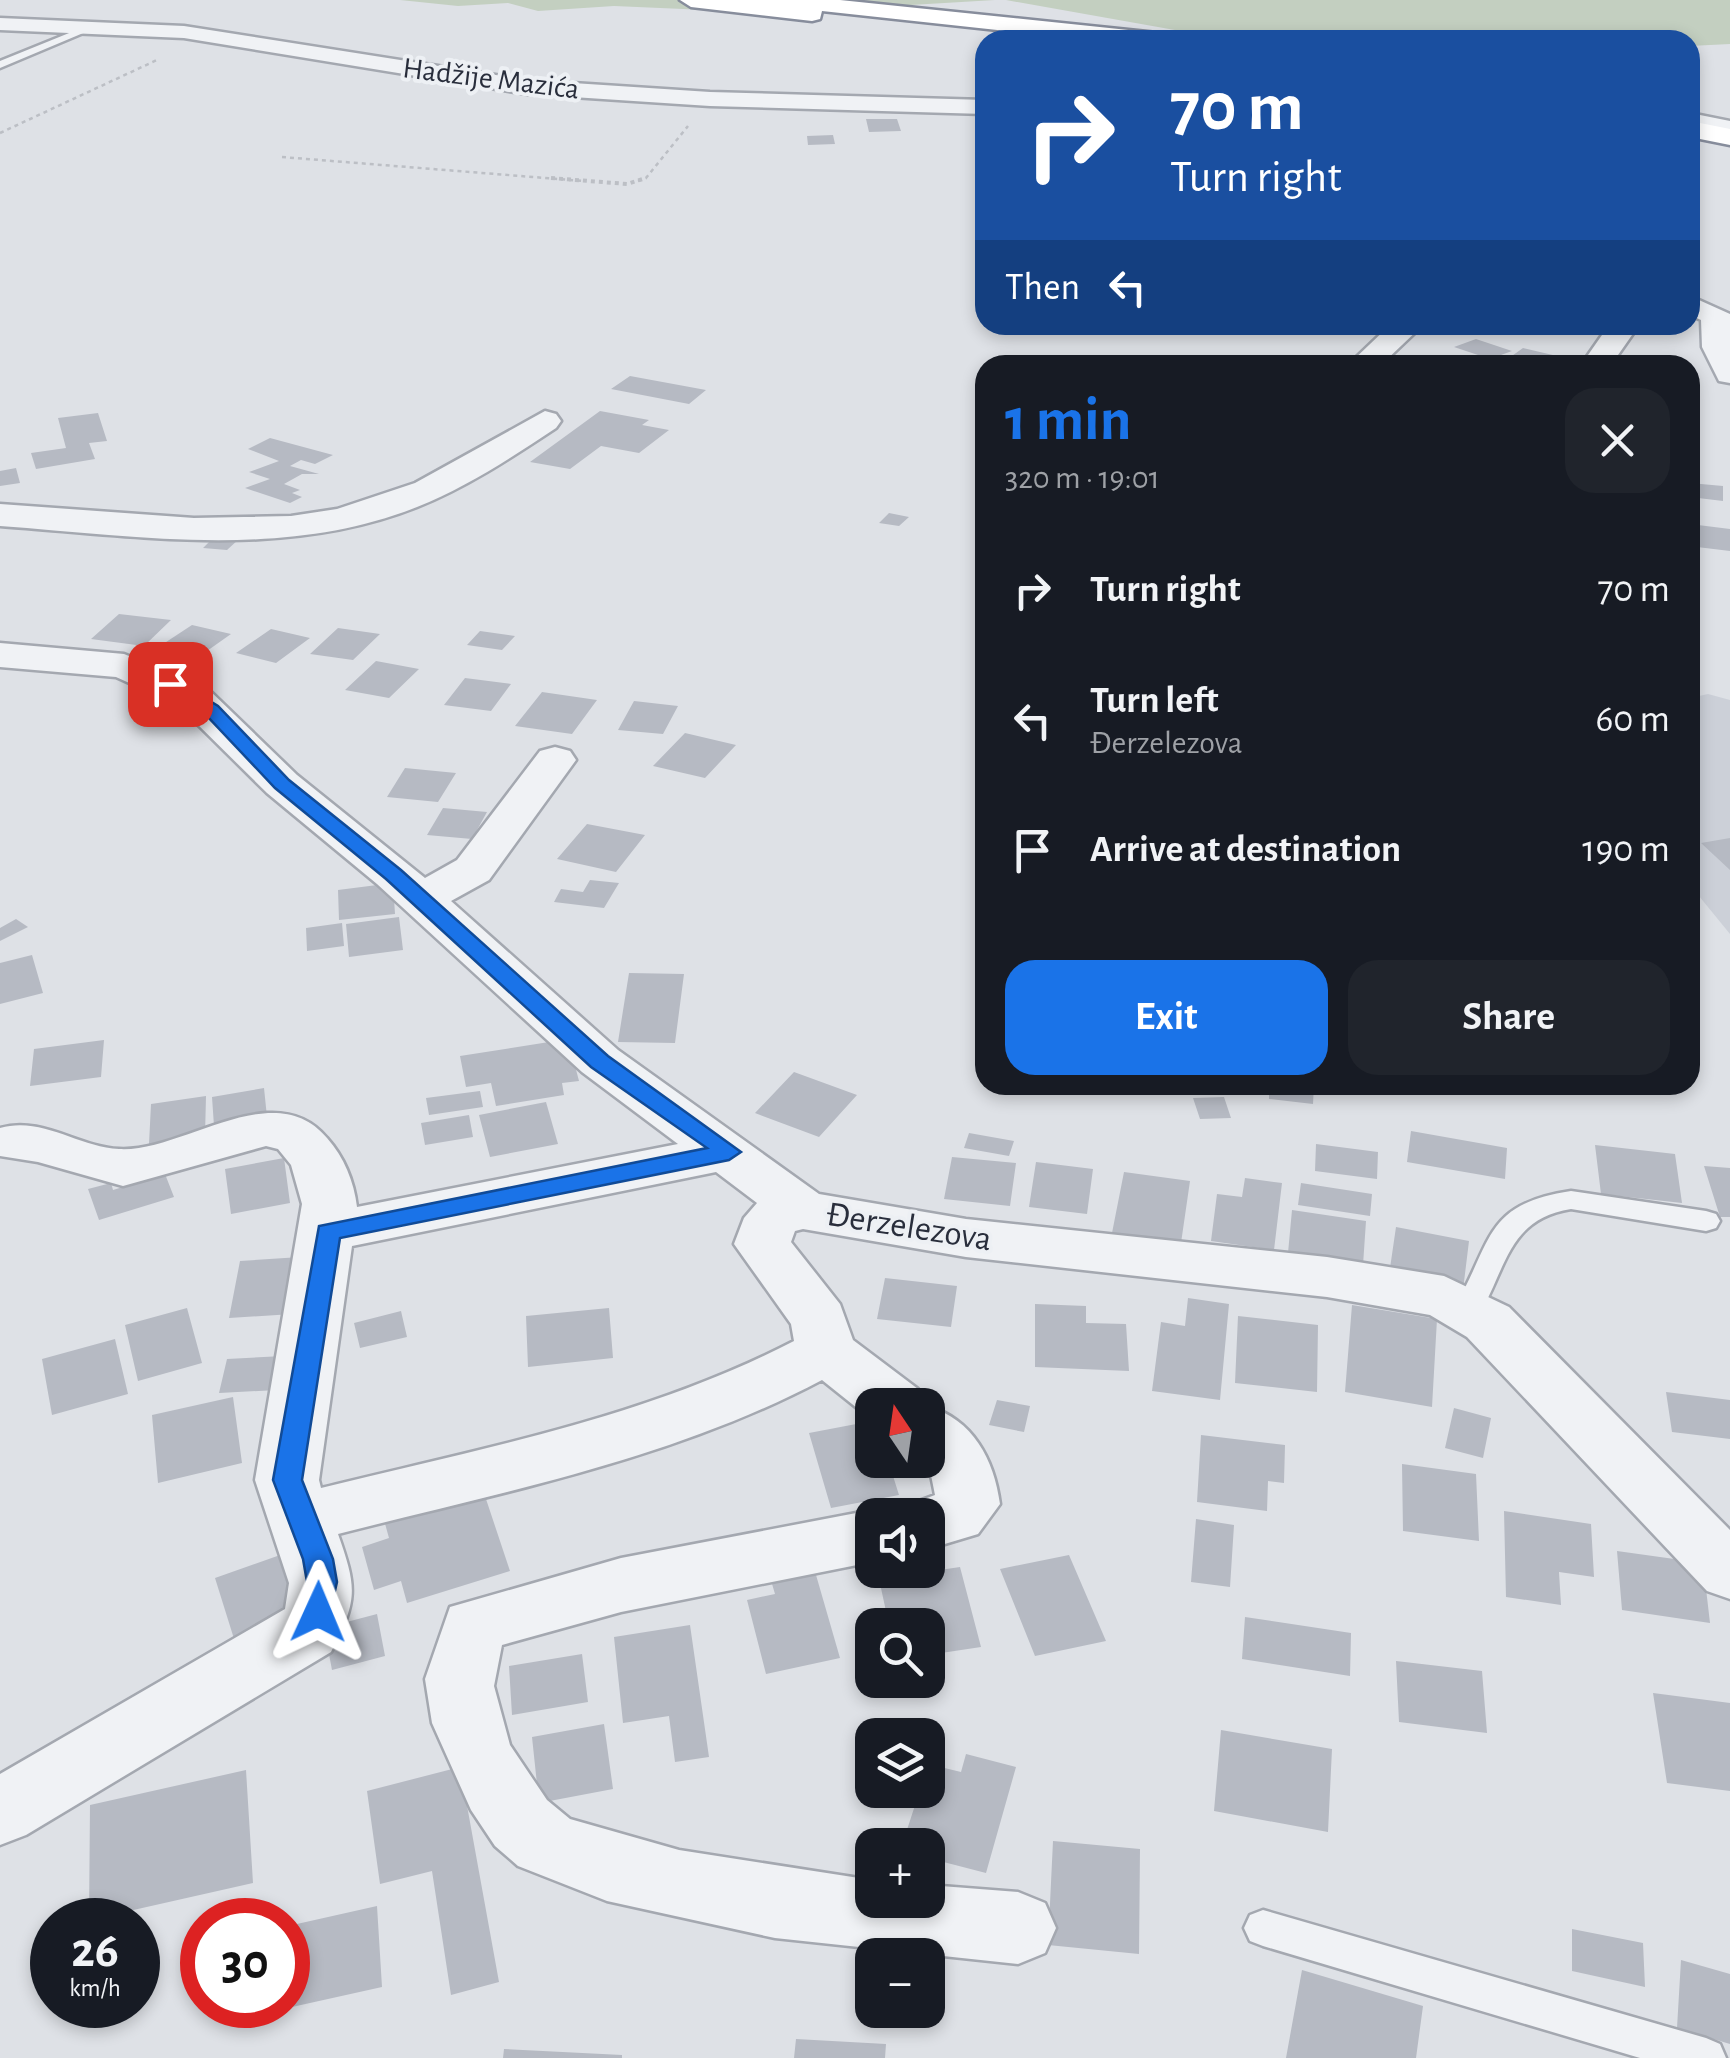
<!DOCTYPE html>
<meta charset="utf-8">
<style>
body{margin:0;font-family:"Alegreya Sans",sans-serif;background:#20242c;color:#f1f3f6;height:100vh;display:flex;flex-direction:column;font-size:38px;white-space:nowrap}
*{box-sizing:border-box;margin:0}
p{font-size:32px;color:#9ea1a6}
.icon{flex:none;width:55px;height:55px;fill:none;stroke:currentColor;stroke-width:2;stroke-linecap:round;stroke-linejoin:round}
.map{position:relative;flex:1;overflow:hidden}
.details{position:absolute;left:975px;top:355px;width:725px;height:740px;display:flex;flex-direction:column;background:#171b24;border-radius:30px;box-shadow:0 5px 15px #0003}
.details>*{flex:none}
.guide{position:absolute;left:975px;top:30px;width:725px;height:305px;border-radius:30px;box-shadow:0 5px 15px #0003;background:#1a4fa0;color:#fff;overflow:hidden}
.needle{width:65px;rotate:347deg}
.fabs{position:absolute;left:855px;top:1388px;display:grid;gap:20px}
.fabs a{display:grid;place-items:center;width:90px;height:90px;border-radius:20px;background:#171b24;box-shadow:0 5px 15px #0003;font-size:50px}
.speed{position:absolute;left:30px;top:1898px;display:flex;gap:20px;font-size:50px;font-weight:700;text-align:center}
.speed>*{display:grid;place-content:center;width:130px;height:130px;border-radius:50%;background:#171b24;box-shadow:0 5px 15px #0003;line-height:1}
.speed small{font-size:25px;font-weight:400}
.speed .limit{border:15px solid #d22;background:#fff;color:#111}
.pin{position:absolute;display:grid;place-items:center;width:85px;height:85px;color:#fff;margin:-42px;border-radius:20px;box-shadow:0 5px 15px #0006}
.me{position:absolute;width:110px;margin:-55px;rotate:1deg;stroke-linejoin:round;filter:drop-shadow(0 0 8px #0008)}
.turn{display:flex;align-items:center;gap:35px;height:210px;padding:0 30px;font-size:45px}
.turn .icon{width:130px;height:130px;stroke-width:2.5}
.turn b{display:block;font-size:70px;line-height:85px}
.then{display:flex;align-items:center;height:95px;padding:0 30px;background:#0003;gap:20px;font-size:38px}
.round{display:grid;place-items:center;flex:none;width:105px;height:105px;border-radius:30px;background:#20242c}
.overview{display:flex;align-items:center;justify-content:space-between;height:170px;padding:0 30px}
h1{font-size:60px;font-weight:600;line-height:75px;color:#1a73e8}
.primary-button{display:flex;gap:20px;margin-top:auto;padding:20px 30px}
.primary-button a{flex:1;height:115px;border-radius:30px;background:#1a73e8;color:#fff;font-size:40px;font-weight:600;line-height:115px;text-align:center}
.primary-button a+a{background:#20242c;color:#f1f3f6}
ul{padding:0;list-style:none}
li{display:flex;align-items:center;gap:30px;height:130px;padding:0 30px}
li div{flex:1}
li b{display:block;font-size:38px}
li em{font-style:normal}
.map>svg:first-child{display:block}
.built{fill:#ccd0d8}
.green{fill:#c3cfc0}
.building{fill:#b6bac3}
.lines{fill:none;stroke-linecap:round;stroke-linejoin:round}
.service-casing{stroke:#a4a8b0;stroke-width:5}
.minor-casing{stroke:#a4a8b0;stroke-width:5}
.motorway-casing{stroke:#878d9c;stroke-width:5}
.path-far1{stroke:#bcbfc5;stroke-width:2.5;stroke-dasharray:4 4;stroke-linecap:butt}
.path{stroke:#bcbfc5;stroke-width:4;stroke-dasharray:4 4;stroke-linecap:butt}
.service{fill:#f0f2f5;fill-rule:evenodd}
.minor{fill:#f0f2f5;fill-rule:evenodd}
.motorway{fill:#fff;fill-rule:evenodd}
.route{fill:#1a73e8;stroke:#114b97;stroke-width:2.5}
.labels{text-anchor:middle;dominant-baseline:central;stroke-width:8;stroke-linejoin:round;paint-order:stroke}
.far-street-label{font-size:30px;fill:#292e3c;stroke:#edf0f4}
.street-label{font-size:35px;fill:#292e3c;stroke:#edf0f4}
</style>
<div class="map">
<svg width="1730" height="2058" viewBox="0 0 1730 2058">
<rect width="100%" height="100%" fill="#dee1e6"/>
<path class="built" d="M 1708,694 L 1730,700 L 1730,934 L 1690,885 L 1690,698 Z"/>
<path class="green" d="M 400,0 L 995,0 L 776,13 L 614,6 L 538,11 L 508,3 L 458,6 Z
M 1006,0 L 1730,0 L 1730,44 L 1690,46 L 1690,40 L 1231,40 Z"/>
<path class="building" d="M 866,119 L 897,119 L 901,131 L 869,132 Z
M 833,135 L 835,144 L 808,145 L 807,136 Z
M 1495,325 L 1547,325 L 1522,333 Z
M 1476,339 L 1512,351 L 1490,359 L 1454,347 Z
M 1523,348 L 1557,356 L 1545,365 L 1509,358 Z
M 630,376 L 706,390 L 689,404 L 611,389 Z
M 600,411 L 649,420 L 642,425 L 669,430 L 639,453 L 601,446 L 570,469 L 530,462 Z
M 98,413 L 107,441 L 89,443 L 95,459 L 36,469 L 31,453 L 66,448 L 58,418 Z
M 270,438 L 333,455 L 315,464 L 301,460 L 290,466 L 319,474 L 302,474 L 284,484 L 300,490 L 292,493 L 302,497 L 290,503 L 245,488 L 270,479 L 249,472 L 279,461 L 248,449 Z
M 16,468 L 20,483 L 0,486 L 0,471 Z
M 1690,483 L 1723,486 L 1723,501 L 1690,497 Z
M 889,513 L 909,517 L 899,526 L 879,523 Z
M 1698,525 L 1730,529 L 1730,551 L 1697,547 Z
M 215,536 L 239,539 L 227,550 L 203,548 Z
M 119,614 L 171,620 L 144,646 L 91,639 Z
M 192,625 L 231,634 L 197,658 L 157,648 Z
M 338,628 L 380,634 L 353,660 L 310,654 Z
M 271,629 L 310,638 L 276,663 L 236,653 Z
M 480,631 L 515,636 L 502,650 L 467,645 Z
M 376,661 L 419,669 L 389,698 L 345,690 Z
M 465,678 L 511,684 L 491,711 L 444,705 Z
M 542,692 L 597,700 L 572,734 L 515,726 Z
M 634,701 L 678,706 L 663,734 L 618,730 Z
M 685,733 L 736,745 L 705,778 L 653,766 Z
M 405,768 L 456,773 L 438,802 L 387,797 Z
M 443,808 L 487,812 L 472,839 L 427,835 Z
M 587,824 L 645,835 L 616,872 L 557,859 Z
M 1730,838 L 1730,870 L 1701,843 Z
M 590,880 L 619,883 L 604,908 L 554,902 L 561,889 L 583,892 Z
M 393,883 L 395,914 L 339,920 L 338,890 Z
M 399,917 L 403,950 L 349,957 L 346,924 Z
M 16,919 L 28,927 L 0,941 L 0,928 Z
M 342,923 L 344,946 L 307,951 L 306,928 Z
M 32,955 L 43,993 L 0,1004 L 0,963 Z
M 629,973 L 684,974 L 675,1043 L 618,1042 Z
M 568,1039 L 579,1081 L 562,1083 L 564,1095 L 496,1106 L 491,1083 L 466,1087 L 460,1056 Z
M 104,1040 L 101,1077 L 30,1086 L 34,1049 Z
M 794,1072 L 857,1095 L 819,1137 L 755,1113 Z
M 1269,1085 L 1314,1085 L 1313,1104 L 1269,1099 Z
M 264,1088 L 267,1117 L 214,1126 L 212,1097 Z
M 480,1091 L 483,1107 L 429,1115 L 426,1098 Z
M 206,1096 L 205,1136 L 149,1144 L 151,1104 Z
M 1224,1097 L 1231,1118 L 1200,1119 L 1193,1098 Z
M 546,1102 L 558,1144 L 490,1157 L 479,1115 Z
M 469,1115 L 473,1137 L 425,1145 L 421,1123 Z
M 1411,1131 L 1507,1148 L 1505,1179 L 1407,1162 Z
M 969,1133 L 1014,1141 L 1009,1156 L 964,1148 Z
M 1316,1144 L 1378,1152 L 1377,1179 L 1315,1171 Z
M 1595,1145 L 1675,1154 L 1682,1203 L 1601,1194 Z
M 952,1157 L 1016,1163 L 1010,1206 L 944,1199 Z
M 284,1158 L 290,1203 L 231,1214 L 225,1169 Z
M 1036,1162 L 1093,1169 L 1087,1214 L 1029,1207 Z
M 1704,1166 L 1730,1168 L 1730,1217 L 1720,1217 Z
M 1124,1172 L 1190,1181 L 1181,1243 L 1112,1233 Z
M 165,1174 L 174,1197 L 99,1220 L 88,1189 L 111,1183 L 113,1190 Z
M 1245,1178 L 1282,1183 L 1274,1250 L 1211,1241 L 1217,1194 L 1242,1197 Z
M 1301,1183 L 1372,1194 L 1370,1216 L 1298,1205 Z
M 1292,1210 L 1366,1221 L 1363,1265 L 1288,1253 Z
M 1396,1227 L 1469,1241 L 1463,1290 L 1389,1275 Z
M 316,1256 L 308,1313 L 229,1318 L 240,1261 Z
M 885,1278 L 957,1286 L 951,1327 L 877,1319 Z
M 1188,1298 L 1229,1304 L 1220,1400 L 1152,1391 L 1161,1322 L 1185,1326 Z
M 1035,1304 L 1086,1306 L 1086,1323 L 1126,1324 L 1129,1371 L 1035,1367 Z
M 1352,1305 L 1437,1319 L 1432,1407 L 1345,1392 Z
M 187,1308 L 202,1363 L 138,1381 L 125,1325 Z
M 609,1308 L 613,1358 L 528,1367 L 526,1316 Z
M 401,1311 L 407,1337 L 360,1348 L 354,1323 Z
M 1238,1316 L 1318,1325 L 1317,1392 L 1235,1383 Z
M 115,1339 L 128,1394 L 52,1415 L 42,1359 Z
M 283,1356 L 277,1390 L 219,1393 L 227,1359 Z
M 1666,1392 L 1730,1400 L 1730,1439 L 1672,1432 Z
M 233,1397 L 242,1463 L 158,1483 L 152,1415 Z
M 997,1400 L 1030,1406 L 1024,1432 L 989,1425 Z
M 1454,1408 L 1491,1418 L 1483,1458 L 1445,1448 Z
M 872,1421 L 872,1460 L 888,1460 L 899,1495 L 831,1508 L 809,1433 Z
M 1201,1435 L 1285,1445 L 1284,1483 L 1268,1481 L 1267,1511 L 1197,1502 Z
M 1402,1464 L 1476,1474 L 1479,1541 L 1403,1531 Z
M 483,1490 L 510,1571 L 407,1603 L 401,1581 L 374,1590 L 362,1547 L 389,1538 L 384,1520 Z
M 1504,1511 L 1591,1524 L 1594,1577 L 1559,1572 L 1561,1605 L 1506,1597 Z
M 1196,1519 L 1234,1525 L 1230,1587 L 1191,1582 Z
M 1617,1551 L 1703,1563 L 1710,1623 L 1622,1610 Z
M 283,1554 L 304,1617 L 235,1642 L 215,1578 Z
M 1069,1555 L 1106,1641 L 1035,1656 L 1000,1569 Z
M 960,1567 L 981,1647 L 928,1655 L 928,1625 L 889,1625 L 879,1579 Z
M 814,1568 L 840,1658 L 766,1674 L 747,1600 L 775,1594 L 770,1577 Z
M 377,1614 L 385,1656 L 332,1670 L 324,1628 Z
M 1245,1617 L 1351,1633 L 1350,1676 L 1242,1659 Z
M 690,1625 L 709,1757 L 675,1762 L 669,1716 L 623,1723 L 614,1637 Z
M 582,1654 L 588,1702 L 512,1715 L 509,1666 Z
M 1396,1661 L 1482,1671 L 1487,1733 L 1399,1722 Z
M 1653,1693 L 1730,1703 L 1730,1791 L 1667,1783 Z
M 604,1724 L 613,1789 L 539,1803 L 532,1737 Z
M 1221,1730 L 1332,1749 L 1328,1832 L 1214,1811 Z
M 966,1754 L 1016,1767 L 986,1873 L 928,1858 L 928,1845 L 902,1845 L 920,1790 L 928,1790 L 928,1764 L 961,1772 Z
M 460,1767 L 499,1982 L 451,1995 L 432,1871 L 380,1884 L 367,1791 Z
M 246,1770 L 253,1883 L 89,1920 L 90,1805 Z
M 1053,1841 L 1140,1849 L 1139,1954 L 1048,1945 Z
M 377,1906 L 382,1987 L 274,2011 L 274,2005 L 288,2005 L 288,1926 Z
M 1572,1929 L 1643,1943 L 1645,1987 L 1572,1971 Z
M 1681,1960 L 1730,1974 L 1730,2044 L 1677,2028 Z
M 1302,1970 L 1423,2006 L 1416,2058 L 1286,2058 Z
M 796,2039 L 886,2044 L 885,2058 L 794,2058 Z
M 504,2049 L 622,2055 L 622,2058 L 503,2058 Z"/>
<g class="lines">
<g class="service-casing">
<path id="service" d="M 79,29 L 88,31 L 0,68 L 0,61 Z
M 1571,1191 L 1706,1211 L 1716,1214 L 1720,1221 L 1716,1228 L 1706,1231 L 1571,1209 C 1508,1219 1507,1267 1479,1315 L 1459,1315 L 1454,1308 C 1493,1242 1483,1204 1571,1191 Z
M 1263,1910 L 1706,2038 L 1720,2044 L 1726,2058 L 1640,2058 L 1263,1946 L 1250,1941 L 1244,1928 L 1250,1915 Z"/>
</g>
<g class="minor-casing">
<path id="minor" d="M 0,18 L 184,26 L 527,80 L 710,92 L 985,100 L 985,114 L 710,106 L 527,94 L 184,38 L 0,30 Z
M 1690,113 L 1730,121 L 1730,135 L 1690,127 Z
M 1690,296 L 1730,314 L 1730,383 L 1719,381 L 1702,347 L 1701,320 L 1690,315 Z
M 1390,325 L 1423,325 L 1381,365 L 1348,365 Z
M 1609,325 L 1639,325 L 1611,365 L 1581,365 Z
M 545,411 L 556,414 L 561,421 L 556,428 C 512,457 467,487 417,507 C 284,560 138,536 0,526 L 0,504 L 194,518 L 291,516 L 337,509 L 415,483 Z
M 0,643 L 124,654 L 206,687 L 297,775 L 425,878 L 457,860 L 540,751 L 555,747 L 570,751 L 576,760 L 489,880 L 451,901 L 618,1050 L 819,1194 L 966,1219 L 1327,1257 L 1444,1276 L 1509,1307 L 1730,1530 L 1730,1599 L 1707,1591 L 1467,1337 L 1430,1315 L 1327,1297 L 966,1257 L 803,1229 L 795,1231 L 791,1242 L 840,1304 L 853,1340 L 918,1389 L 926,1405 L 872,1405 L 872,1420 L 822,1380 C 671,1460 502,1492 338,1534 C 357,1588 358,1600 331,1652 L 26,1835 L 0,1845 L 0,1774 L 285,1609 L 289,1583 L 255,1480 L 302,1204 L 291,1165 L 278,1149 L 266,1146 L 123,1186 L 38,1162 L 0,1156 L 0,1128 C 42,1116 78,1147 119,1149 C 182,1153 274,1074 327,1138 C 344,1157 354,1182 357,1207 L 678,1144 L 582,1072 L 377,884 L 267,793 L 178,705 L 116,677 L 0,667 ZM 716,1172 L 757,1203 L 744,1218 L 734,1244 L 791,1324 L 794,1341 C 645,1418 483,1448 321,1488 L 319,1480 L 352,1246 Z
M 928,1406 C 973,1420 994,1459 1000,1504 L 978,1534 L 928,1549 L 928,1515 L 901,1515 L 905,1506 L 935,1495 L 930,1470 L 922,1460 L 928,1460 Z
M 872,1510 L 886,1515 L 872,1515 L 872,1562 L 621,1612 L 502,1645 L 494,1686 L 510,1745 L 547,1800 L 570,1819 L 679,1850 L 872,1880 L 872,1900 L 928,1900 L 928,1885 L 1018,1892 L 1045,1903 L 1056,1928 L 1045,1953 L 1018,1964 L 775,1938 L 607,1901 L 518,1866 L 495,1846 L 471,1810 L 432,1723 L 425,1679 L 450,1607 L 621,1558 Z"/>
</g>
<g class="motorway-casing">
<path id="motorway" d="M 680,0 L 840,0 L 1157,33 L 1169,40 L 1091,40 L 822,11 L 820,19 L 812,21 L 691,7 Z
M 1690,121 L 1730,129 L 1730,145 L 1690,137 Z"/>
</g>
<path class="path-far1" d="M 0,133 L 157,60
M 282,157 L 583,181
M 638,181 L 646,178 L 688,126"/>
<path class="path" d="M 551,178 L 627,184 L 646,178"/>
<use href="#service" class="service"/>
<use href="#minor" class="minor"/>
<use href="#motorway" class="motorway"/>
</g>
<path class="route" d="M 163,680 L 176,680 L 218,706 L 289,780 L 401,870 L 608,1056 L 741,1152 L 729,1160 L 340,1238 L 302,1480 L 333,1559 L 337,1582 L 328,1621 L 318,1624 L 307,1621 L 302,1612 L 307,1582 L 303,1559 L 273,1480 L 319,1226 L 707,1148 L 591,1067 L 386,879 L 275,788 L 205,714 L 163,687 Z"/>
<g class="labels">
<g class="far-street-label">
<text transform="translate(491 79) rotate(7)">Hadžije Mazića</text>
</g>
<g class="street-label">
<text transform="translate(909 1227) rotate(9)">Đerzelezova</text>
</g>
</g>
</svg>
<div class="fabs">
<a><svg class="needle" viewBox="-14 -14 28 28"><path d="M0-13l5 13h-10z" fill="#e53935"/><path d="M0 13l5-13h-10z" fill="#9ea1a6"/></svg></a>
<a><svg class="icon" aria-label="sound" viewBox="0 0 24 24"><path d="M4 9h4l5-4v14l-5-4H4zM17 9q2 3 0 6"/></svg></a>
<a><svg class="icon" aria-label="search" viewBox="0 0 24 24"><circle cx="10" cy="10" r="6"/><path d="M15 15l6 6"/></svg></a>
<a><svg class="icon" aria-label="layers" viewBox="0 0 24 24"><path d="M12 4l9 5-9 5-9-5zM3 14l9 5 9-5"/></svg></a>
<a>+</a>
<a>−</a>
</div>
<div class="speed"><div>26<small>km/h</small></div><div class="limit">30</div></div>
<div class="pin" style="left:170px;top:684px;background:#d93025"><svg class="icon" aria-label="arrive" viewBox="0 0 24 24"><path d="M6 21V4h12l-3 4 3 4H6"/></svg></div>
<svg class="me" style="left:318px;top:1612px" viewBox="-20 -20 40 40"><path d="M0-17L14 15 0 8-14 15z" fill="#1a73e8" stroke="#fff" stroke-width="4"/></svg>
<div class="guide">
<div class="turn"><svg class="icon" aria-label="right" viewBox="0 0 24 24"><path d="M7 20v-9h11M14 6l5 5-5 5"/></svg><div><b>70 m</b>Turn right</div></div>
<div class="then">Then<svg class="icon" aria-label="left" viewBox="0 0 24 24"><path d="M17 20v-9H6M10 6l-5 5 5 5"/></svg></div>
</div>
<section class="details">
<div class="overview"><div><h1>1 min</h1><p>320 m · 19:01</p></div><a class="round"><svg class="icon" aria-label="close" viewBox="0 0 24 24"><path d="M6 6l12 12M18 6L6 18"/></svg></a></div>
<ul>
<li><svg class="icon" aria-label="right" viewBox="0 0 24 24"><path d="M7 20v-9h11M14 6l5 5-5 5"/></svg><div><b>Turn right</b></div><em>70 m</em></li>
<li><svg class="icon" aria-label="left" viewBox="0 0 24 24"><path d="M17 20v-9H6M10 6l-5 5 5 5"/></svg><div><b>Turn left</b><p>Đerzelezova</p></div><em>60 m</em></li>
<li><svg class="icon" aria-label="arrive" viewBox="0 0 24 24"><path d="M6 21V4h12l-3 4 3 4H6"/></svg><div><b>Arrive at destination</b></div><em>190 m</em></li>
</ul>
<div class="primary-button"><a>Exit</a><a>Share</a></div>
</section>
</div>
